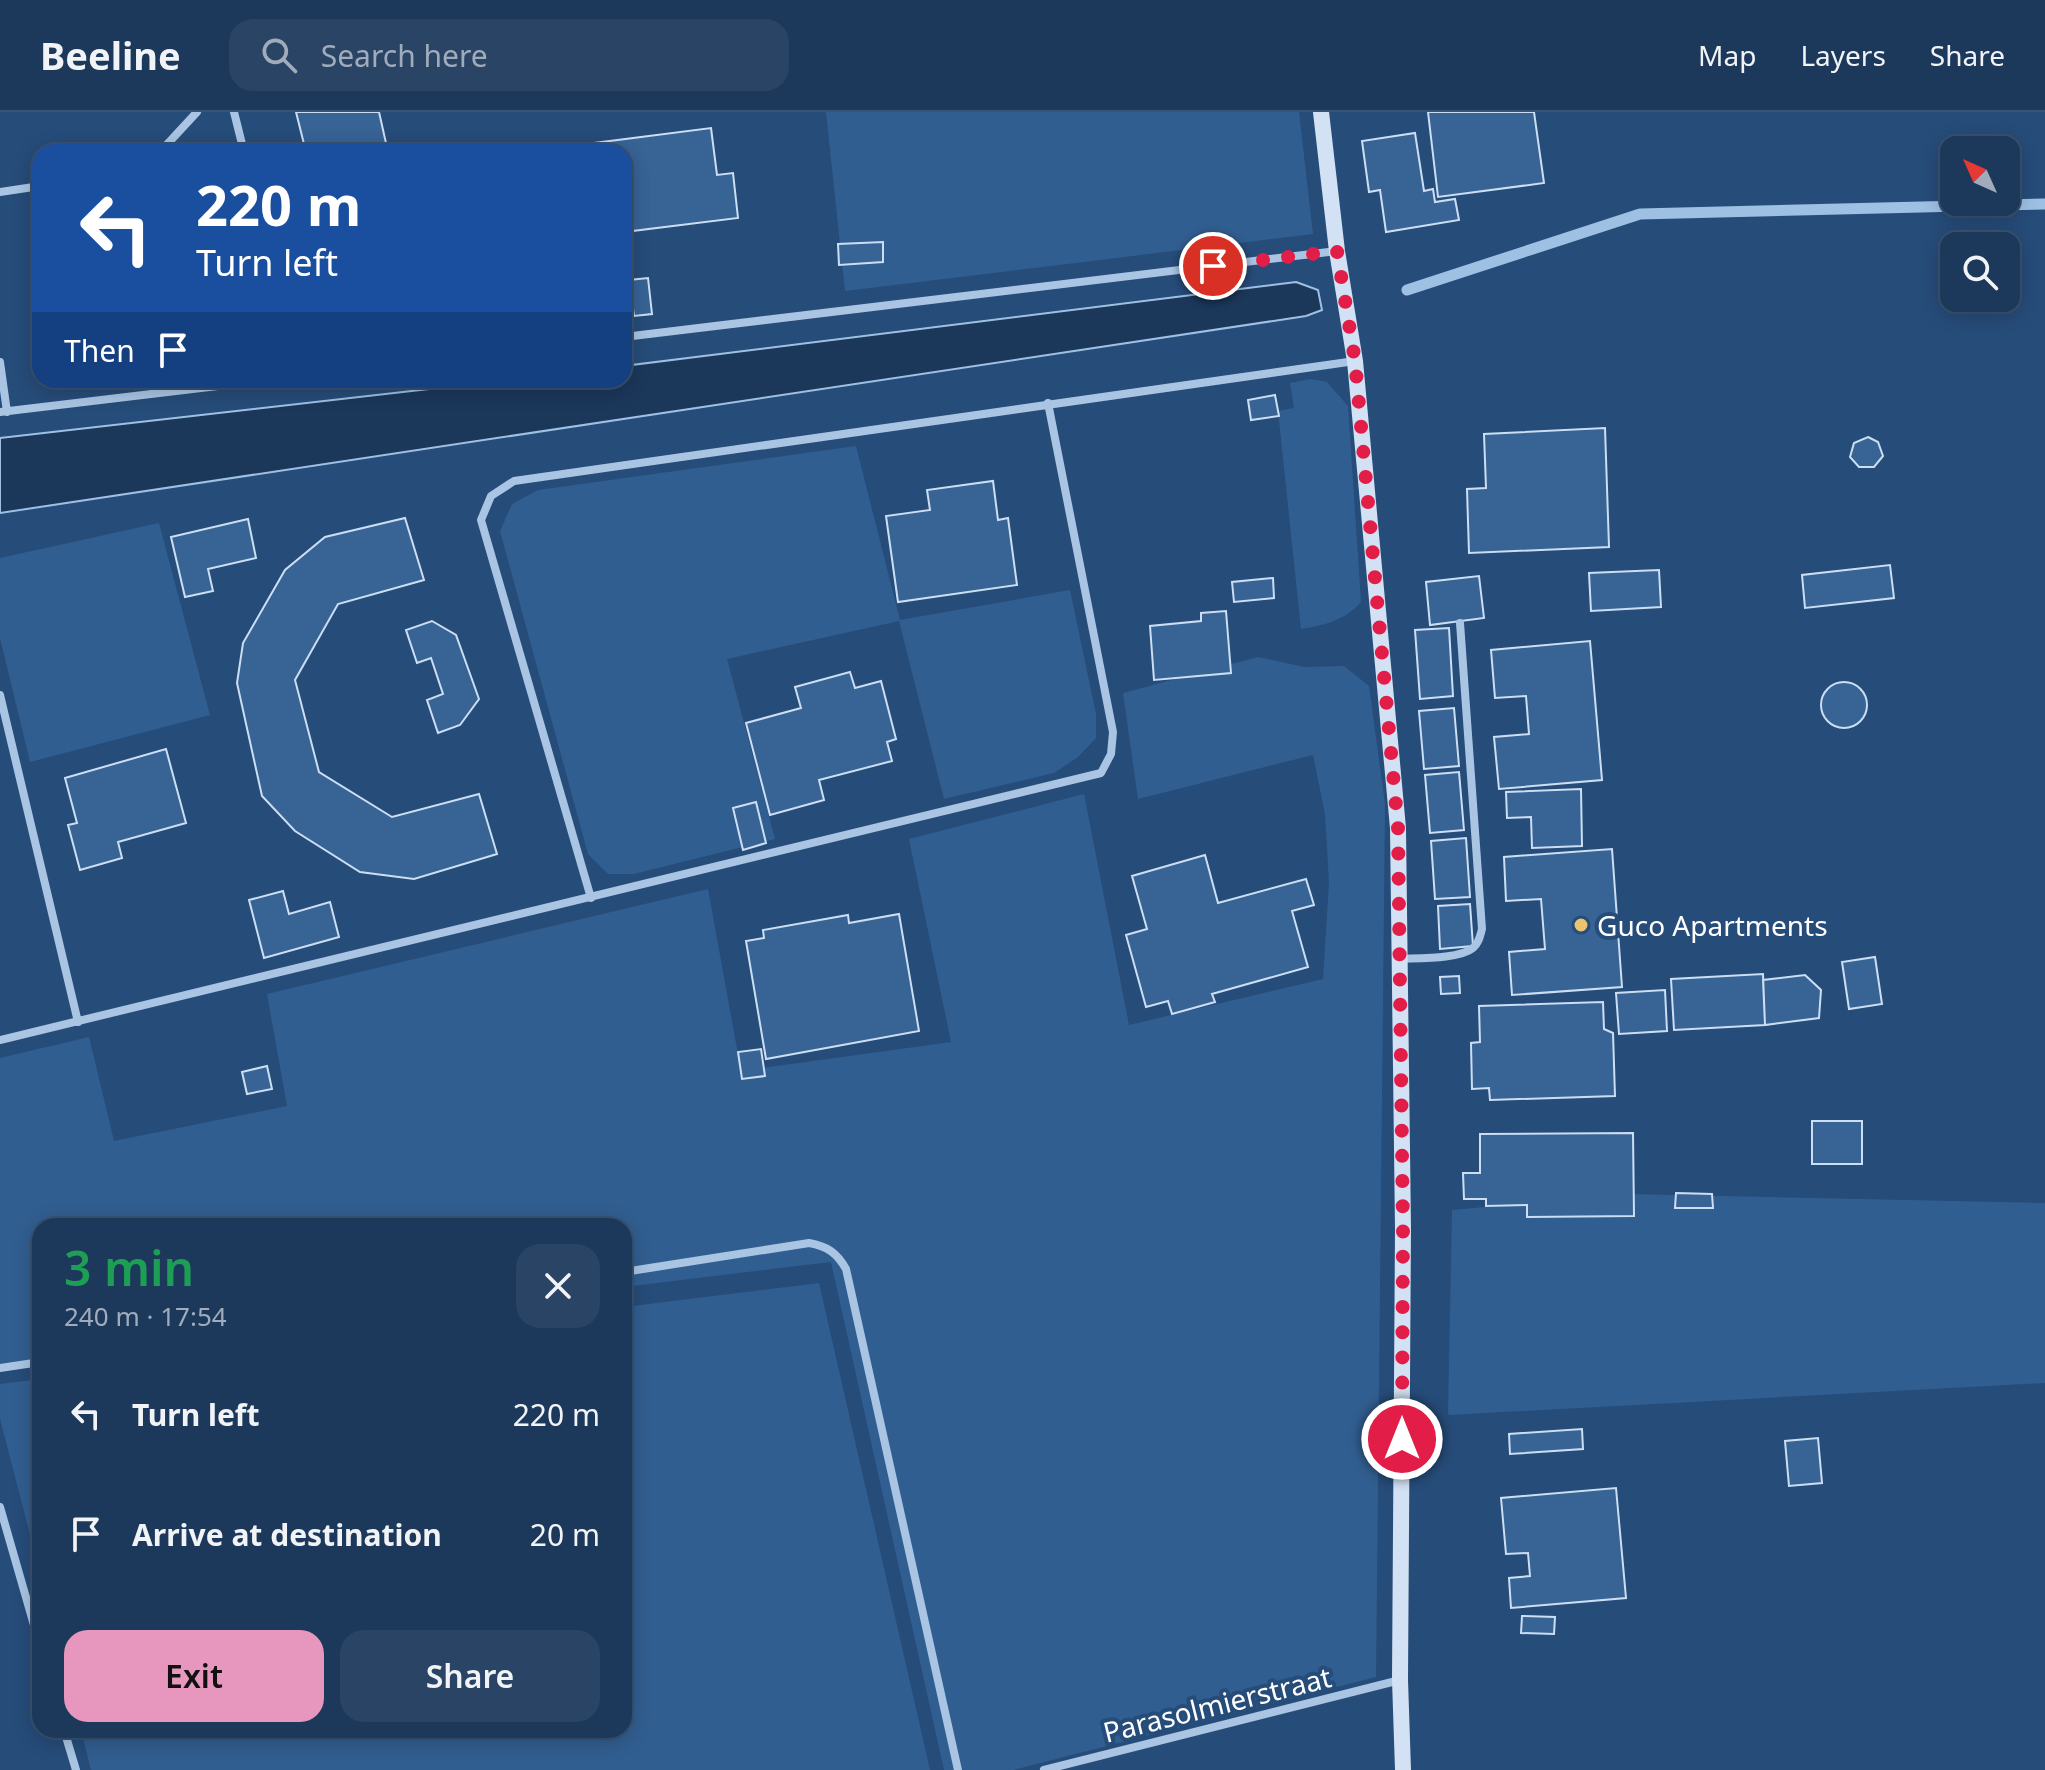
<!DOCTYPE html>
<meta charset="utf-8">
<style>
body{margin:0;font-family:"Noto Sans",sans-serif;background:#294464;color:#f1f3f6;height:100vh;display:flex;flex-direction:column;font-size:30px;white-space:nowrap}
*{box-sizing:border-box;margin:0}
p{font-size:26px;color:#a0acbb}
.icon{flex:none;width:44px;height:44px;fill:none;stroke:currentColor;stroke-width:2;stroke-linecap:round;stroke-linejoin:round}
.map{position:relative;flex:1;overflow:hidden}
.side{position:absolute;left:32px;top:1106px;width:600px;height:520px;display:flex;flex-direction:column;background:#1c395b;border-radius:24px;box-shadow:0 4px 20px #0003,0 0 0 2px #3a5371}
.side>*{flex:none}
.banner{position:absolute;left:32px;top:32px;width:600px;height:244px;border-radius:24px;box-shadow:0 4px 20px #0003,0 0 0 2px #3a5371;background:#1a4fa0;color:#fff;overflow:hidden}
.needle{width:52px;rotate:315deg}
.controls{position:absolute;left:1940px;top:24px;display:grid;gap:16px}
.controls a{display:grid;place-items:center;width:80px;height:80px;border-radius:16px;background:#1c395b;box-shadow:0 4px 20px #0003,0 0 0 2px #3a5371;font-size:40px}
.pin{position:absolute;display:grid;place-items:center;width:68px;height:68px;color:#fff;margin:-34px;border:4px solid #fff;border-radius:50%;box-shadow:0 2px 8px #0007}
.me{position:absolute;width:88px;margin:-44px;rotate:0deg;stroke-linejoin:round;filter:drop-shadow(0 0 6px #0008)}
.turn{display:flex;align-items:center;gap:28px;height:168px;padding:0 32px;font-size:36px}
.turn .icon{width:104px;height:104px;stroke-width:2.5}
.turn b{display:block;font-size:56px;line-height:68px}
.then{display:flex;align-items:center;height:76px;padding:0 32px;background:#0003;gap:16px;font-size:30px}
.round{display:grid;place-items:center;flex:none;width:84px;height:84px;border-radius:24px;background:#294464}
.summary{display:flex;align-items:center;justify-content:space-between;height:136px;padding:0 32px}
h1{font-size:48px;font-weight:600;line-height:60px;color:#1e9e55}
.action{display:flex;gap:16px;margin-top:auto;padding:16px 32px}
.action a{flex:1;height:92px;border-radius:24px;background:#e797bd;color:#111;font-size:32px;font-weight:600;line-height:92px;text-align:center}
.action a+a{background:#294464;color:#f1f3f6}
ul{padding:0;list-style:none}
li{display:flex;align-items:center;gap:24px;height:120px;padding:0 32px}
li div{flex:1}
li b{display:block;font-size:30px}
li em{font-style:normal}
header{display:flex;align-items:center;gap:48px;box-sizing:border-box;height:112px;padding:0 40px;background:#1c395b;border-bottom:2px solid #3a5371}
header strong{font-size:38px}
nav{display:flex;gap:44px;margin-inline-start:auto;font-size:28px}
.search{width:560px;height:72px;background:#294464;display:flex;align-items:center;gap:20px;box-sizing:border-box;padding:0 28px;border-radius:24px;color:#a0acbb;font-size:30px}
.map>svg:first-child{display:block}
.green{fill:#315e90}
.water{fill:#1b375a;stroke:#9ec0e3;stroke-width:2}
.lines{fill:none;stroke-linecap:round;stroke-linejoin:round}
.stream{stroke:#9ec0e3;stroke-width:11}
.building{fill:#376395;stroke:#cbdef3;stroke-width:2}
.street{stroke:#a9c5e3;stroke-width:8}
.secondary{stroke:#d2e1f3;stroke-width:16}
.route{stroke:#e11d48;stroke-width:14;stroke-dasharray:0 25.2}
.poi-dot{fill:#ebc46f;stroke:#264c79;stroke-width:3}
.labels{text-anchor:middle;dominant-baseline:central;stroke-width:8;stroke-linejoin:round;paint-order:stroke}
.poi-label{font-size:28px;fill:#fff;stroke:#264c79;text-anchor:start}
.street-label{font-size:28px;fill:#fff;stroke:#264c79}
</style>
<header>
<strong>Beeline</strong>
<div class="search"><svg class="icon" aria-label="search" viewBox="0 0 24 24"><circle cx="10" cy="10" r="6"/><path d="M15 15l6 6"/></svg>Search here</div>
<nav><a>Map</a><a>Layers</a><a>Share</a></nav>
</header>
<div class="map">
<svg width="2045" height="1658" viewBox="0 0 2045 1658">
<rect width="100%" height="100%" fill="#264c79"/>
<path class="green" d="M 826,0 L 1299,0 L 1313,122 L 845,179 Z
M 1311,267 L 1327,270 L 1348,294 L 1361,490 C 1344,509 1325,513 1301,517 L 1278,299 L 1294,296 L 1290,271 Z
M 856,334 L 900,508 L 1070,478 L 1096,602 L 1096,626 L 1078,645 L 1054,661 L 944,687 L 899,509 L 727,547 L 775,727 L 634,762 L 608,762 L 588,742 L 500,419 L 512,392 L 538,378 Z
M 159,411 L 210,603 L 30,650 L 0,526 L 0,446 Z
M 1258,545 L 1304,555 L 1344,554 L 1369,574 L 1385,692 L 1376,1565 L 1013,1658 L 944,1658 L 831,1150 L 624,1175 L 624,1114 L 40,1114 L 40,1249 L 0,1254 L 0,946 L 89,925 L 114,1029 L 287,994 L 267,882 L 708,777 L 741,959 L 951,930 L 909,727 L 1084,682 L 1129,913 L 1323,867 L 1329,770 L 1325,702 L 1313,643 L 1138,687 L 1123,581 Z
M 1627,1082 L 2045,1091 L 2045,1271 L 1448,1303 L 1452,1098 Z
M 819,1171 L 930,1658 L 91,1658 L 81,1618 L 624,1618 L 624,1195 Z
M 40,1267 L 40,1461 L 0,1307 L 0,1272 Z"/>
<path class="water" d="M 1296,170 L 1318,178 L 1322,198 L 1306,204 L 0,401 L 0,326 L 508,268 L 624,268 L 624,254 Z"/>
<g class="lines">
<path class="stream" d="M 1407,178 L 1640,102 L 2045,92"/>
</g>
<path class="building" d="M 296,0 L 379,0 L 388,40 L 306,40 Z
M 1428,0 L 1534,0 L 1544,71 L 1438,85 Z
M 711,16 L 717,63 L 733,61 L 738,106 L 624,120 L 624,40 L 571,40 L 571,34 Z
M 1415,21 L 1424,79 L 1433,77 L 1435,90 L 1455,87 L 1459,108 L 1386,120 L 1380,78 L 1369,80 L 1362,29 Z
M 883,130 L 883,150 L 839,153 L 838,132 Z
M 648,166 L 652,202 L 634,204 L 629,168 Z
M 1275,283 L 1279,304 L 1251,308 L 1248,288 Z
M 1605,316 L 1609,435 L 1469,441 L 1467,377 L 1486,376 L 1484,322 Z
M 1868,325 L 1878,330 L 1883,344 L 1874,355 L 1859,355 L 1850,345 L 1854,331 Z
M 993,369 L 998,408 L 1008,406 L 1017,473 L 898,490 L 886,404 L 930,398 L 927,378 Z
M 405,406 L 424,468 L 338,492 L 295,568 L 319,660 L 392,705 L 479,682 L 497,742 L 414,767 L 360,760 L 295,719 L 262,684 L 237,571 L 243,531 L 285,458 L 325,425 Z
M 248,407 L 256,446 L 208,457 L 213,479 L 185,485 L 171,425 Z
M 1890,453 L 1894,486 L 1805,496 L 1802,463 Z
M 1659,458 L 1661,495 L 1591,499 L 1589,461 Z
M 1479,464 L 1484,506 L 1430,513 L 1426,470 Z
M 1273,466 L 1274,486 L 1234,490 L 1232,470 Z
M 1226,499 L 1231,561 L 1154,568 L 1150,514 L 1201,509 L 1201,501 Z
M 432,509 L 456,523 L 479,587 L 460,613 L 438,621 L 427,588 L 443,582 L 431,546 L 417,551 L 406,518 Z
M 1449,516 L 1453,584 L 1420,587 L 1415,518 Z
M 1590,529 L 1602,668 L 1499,677 L 1494,625 L 1529,622 L 1526,584 L 1495,586 L 1491,538 Z
M 850,560 L 855,576 L 881,569 L 896,627 L 887,630 L 892,649 L 819,668 L 824,688 L 770,703 L 746,611 L 801,596 L 795,575 Z
M1821 593a23 23 0 1 1 46 0a23 23 0 1 1-46 0Z
M 1454,596 L 1459,654 L 1424,657 L 1419,599 Z
M 166,637 L 186,711 L 118,730 L 122,746 L 80,758 L 68,713 L 77,711 L 65,666 Z
M 1459,660 L 1464,718 L 1430,721 L 1425,663 Z
M 1581,677 L 1582,734 L 1532,736 L 1531,705 L 1507,706 L 1506,680 Z
M 756,690 L 766,731 L 743,738 L 733,696 Z
M 1466,726 L 1470,785 L 1435,787 L 1431,729 Z
M 1612,737 L 1622,875 L 1512,883 L 1509,840 L 1545,837 L 1541,787 L 1506,789 L 1504,745 Z
M 1205,743 L 1218,791 L 1306,767 L 1314,793 L 1292,799 L 1308,855 L 1212,882 L 1215,890 L 1172,902 L 1168,889 L 1146,895 L 1126,823 L 1147,817 L 1132,764 Z
M 283,779 L 289,802 L 330,790 L 339,825 L 264,846 L 249,788 Z
M 1470,792 L 1473,834 L 1440,837 L 1438,794 Z
M 899,802 L 919,919 L 766,947 L 746,829 L 764,826 L 763,818 L 848,803 L 849,811 Z
M 1875,845 L 1882,892 L 1849,897 L 1842,850 Z
M 1763,862 L 1765,913 L 1674,918 L 1671,867 Z
M 1805,863 L 1821,878 L 1819,906 L 1765,913 L 1763,868 Z
M 1459,864 L 1460,881 L 1441,882 L 1440,865 Z
M 1665,878 L 1667,919 L 1619,922 L 1616,881 Z
M 1603,890 L 1604,917 L 1613,921 L 1615,984 L 1490,988 L 1489,976 L 1472,977 L 1471,931 L 1480,930 L 1479,894 Z
M 761,937 L 765,964 L 742,967 L 738,940 Z
M 267,954 L 272,977 L 247,982 L 242,960 Z
M 1812,1009 L 1862,1009 L 1862,1052 L 1812,1052 Z
M 1633,1021 L 1634,1104 L 1527,1105 L 1527,1093 L 1486,1094 L 1486,1087 L 1464,1087 L 1463,1061 L 1480,1061 L 1480,1022 Z
M 1676,1081 L 1712,1082 L 1713,1096 L 1675,1096 Z
M 1582,1317 L 1583,1337 L 1510,1342 L 1509,1322 Z
M 1818,1326 L 1822,1371 L 1789,1374 L 1785,1329 Z
M 1616,1376 L 1626,1486 L 1511,1496 L 1509,1466 L 1530,1464 L 1528,1441 L 1506,1442 L 1501,1386 Z
M 1522,1504 L 1555,1505 L 1554,1522 L 1521,1521 Z"/>
<g class="lines">
<path class="street" d="M 234,0 L 244,40
M 160,40 L 197,0
M 0,80 L 40,74
M 624,225 L 1337,139
M 0,250 L 7,300
M 0,300 L 268,268
M 0,583 L 78,910
M 591,786 L 481,408 L 491,384 L 514,369 L 1355,249
M 1400,847 C 1418,846 1460,847 1473,836 C 1479,831 1480,824 1482,817 L 1460,511
M 0,928 L 1101,661 L 1111,642 L 1113,620 L 1048,291
M 624,1160 L 809,1131 C 827,1134 837,1141 846,1157 L 958,1658
M 0,1256 L 40,1250
M 0,1395 L 40,1534
M 64,1618 L 76,1658
M 1044,1658 L 1400,1568"/>
<path class="secondary" d="M 1321,0 L 1337,139 L 1355,249 L 1398,716 L 1403,1117 L 1400,1568 L 1403,1658"/>
</g>
<g class="lines">
<path class="route" d="M 1213,154 L 1337,139 L 1355,249 L 1398,716 L 1403,1117 L 1402,1327"/>
</g>
<circle class="poi-dot" cx="1581" cy="813" r="8"/>
<g class="labels">
<g class="poi-label">
<text x="1597" y="813">Guco Apartments</text>
</g>
<g class="street-label">
<text transform="translate(1217 1592) rotate(-14)">Parasolmierstraat</text>
</g>
</g>
</svg>
<div class="controls">
<a><svg class="needle" viewBox="-14 -14 28 28"><path d="M0-13l5 13h-10z" fill="#e53935"/><path d="M0 13l5-13h-10z" fill="#a0acbb"/></svg></a>
<a><svg class="icon" aria-label="search" viewBox="0 0 24 24"><circle cx="10" cy="10" r="6"/><path d="M15 15l6 6"/></svg></a>
</div>
<div class="pin" style="left:1213px;top:154px;background:#d93025"><svg class="icon" aria-label="arrive" viewBox="0 0 24 24"><path d="M6 21V4h12l-3 4 3 4H6"/></svg></div>
<svg class="me" style="left:1402px;top:1327px" viewBox="-20 -20 40 40"><circle r="17" fill="#e11d48" stroke="#fff" stroke-width="3"/><path d="M0-11L8 9 0 5-8 9z" fill="#fff"/></svg>
<div class="banner">
<div class="turn"><svg class="icon" aria-label="left" viewBox="0 0 24 24"><path d="M17 20v-9H6M10 6l-5 5 5 5"/></svg><div><b>220 m</b>Turn left</div></div>
<div class="then">Then<svg class="icon" aria-label="arrive" viewBox="0 0 24 24"><path d="M6 21V4h12l-3 4 3 4H6"/></svg></div>
</div>
<section class="side">
<div class="summary"><div><h1>3 min</h1><p>240 m · 17:54</p></div><a class="round"><svg class="icon" aria-label="close" viewBox="0 0 24 24"><path d="M6 6l12 12M18 6L6 18"/></svg></a></div>
<ul>
<li><svg class="icon" aria-label="left" viewBox="0 0 24 24"><path d="M17 20v-9H6M10 6l-5 5 5 5"/></svg><div><b>Turn left</b></div><em>220 m</em></li>
<li><svg class="icon" aria-label="arrive" viewBox="0 0 24 24"><path d="M6 21V4h12l-3 4 3 4H6"/></svg><div><b>Arrive at destination</b></div><em>20 m</em></li>
</ul>
<div class="action"><a>Exit</a><a>Share</a></div>
</section>
</div>
